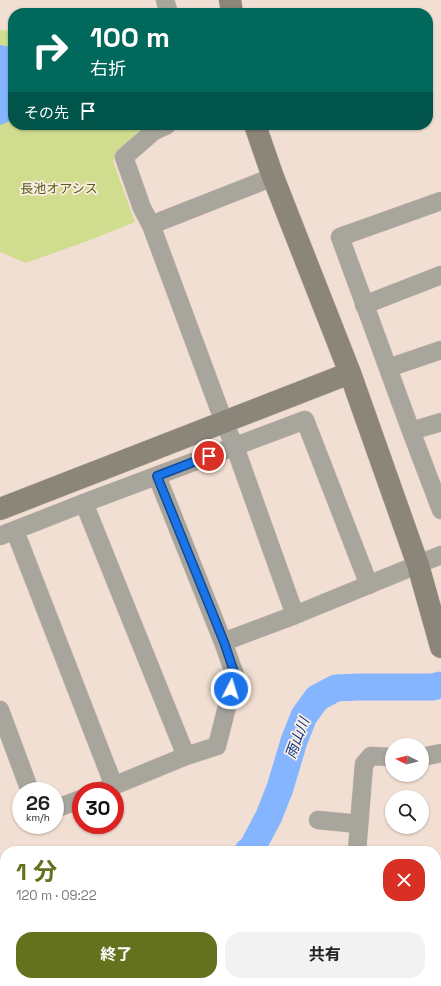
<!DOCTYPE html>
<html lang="ja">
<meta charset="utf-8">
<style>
body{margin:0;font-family:"Space Grotesk","Noto Sans JP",sans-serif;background:#f2f2f2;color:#222;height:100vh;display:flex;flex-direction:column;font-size:15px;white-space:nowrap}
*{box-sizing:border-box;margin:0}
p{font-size:13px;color:#767676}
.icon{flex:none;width:22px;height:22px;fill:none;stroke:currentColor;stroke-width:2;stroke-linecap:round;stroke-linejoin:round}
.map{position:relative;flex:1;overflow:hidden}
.side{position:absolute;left:0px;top:846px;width:441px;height:140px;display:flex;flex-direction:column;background:#fff;border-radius:16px 16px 0 0;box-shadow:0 1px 3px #0004}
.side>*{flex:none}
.guide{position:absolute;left:8px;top:8px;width:425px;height:122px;border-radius:16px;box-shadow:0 1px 3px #0004;background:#00695c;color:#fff;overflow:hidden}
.needle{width:26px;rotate:276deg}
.tools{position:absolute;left:385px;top:738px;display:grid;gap:8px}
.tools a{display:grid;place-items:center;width:44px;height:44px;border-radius:50%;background:#fff;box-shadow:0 1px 3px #0004;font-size:20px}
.speed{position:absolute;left:12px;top:782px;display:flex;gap:8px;font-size:20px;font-weight:700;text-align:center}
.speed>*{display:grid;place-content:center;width:52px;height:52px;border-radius:50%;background:#fff;box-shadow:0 1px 3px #0004;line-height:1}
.speed small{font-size:10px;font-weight:400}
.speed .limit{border:6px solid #d22;background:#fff;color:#111}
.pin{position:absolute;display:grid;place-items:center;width:34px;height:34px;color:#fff;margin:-17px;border:2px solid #fff;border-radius:50%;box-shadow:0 1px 4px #0007}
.me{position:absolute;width:44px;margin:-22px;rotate:5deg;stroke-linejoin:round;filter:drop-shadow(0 0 3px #0008)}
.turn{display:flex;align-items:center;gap:14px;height:84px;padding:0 16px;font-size:18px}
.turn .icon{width:52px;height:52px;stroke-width:2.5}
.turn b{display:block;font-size:28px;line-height:34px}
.then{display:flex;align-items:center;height:38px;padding:0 16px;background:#0003;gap:8px;font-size:15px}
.round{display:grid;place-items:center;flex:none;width:42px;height:42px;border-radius:16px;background:#f2f2f2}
.headline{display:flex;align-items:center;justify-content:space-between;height:68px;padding:0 16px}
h1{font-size:24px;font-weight:700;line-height:30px;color:#64721d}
.action{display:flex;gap:8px;margin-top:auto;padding:8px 16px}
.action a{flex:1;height:46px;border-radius:16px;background:#64721d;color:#fff;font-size:16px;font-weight:700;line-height:46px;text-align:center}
.action a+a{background:#f2f2f2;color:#222}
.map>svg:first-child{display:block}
.green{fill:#d0dd8e}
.water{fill:#86b5ff}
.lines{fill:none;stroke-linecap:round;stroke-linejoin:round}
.river{stroke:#86b5ff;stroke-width:27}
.street-casing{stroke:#cbbab0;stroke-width:19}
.secondary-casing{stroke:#cbbab0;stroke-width:23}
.street{stroke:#a8a59d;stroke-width:18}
.secondary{stroke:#8c867a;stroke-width:22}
.route-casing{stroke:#114b97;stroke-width:10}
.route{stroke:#1a73e8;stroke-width:7}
.labels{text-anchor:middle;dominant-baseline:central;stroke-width:3.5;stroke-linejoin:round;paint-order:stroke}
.park-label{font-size:13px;fill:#535b19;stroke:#fdede3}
.water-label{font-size:14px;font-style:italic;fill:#00398c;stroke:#fdede3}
</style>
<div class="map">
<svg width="441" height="986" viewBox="0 0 441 986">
<rect width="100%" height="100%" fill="#f2dfd3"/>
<path class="green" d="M 0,30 L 13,31 L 13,125 L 145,125 L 117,152 L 113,161 L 135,222 L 93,239 L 26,263 L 0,252 Z"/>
<path class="water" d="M 0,45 L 13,47 L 13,120 L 0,125 Z"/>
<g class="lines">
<path class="river" d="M 248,851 L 252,848 L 269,816 L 280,788 L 294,741 L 304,716 L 317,698 L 336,688 L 359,687 L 432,687 L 441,685
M 0,907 L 5,906"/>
<g class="street-casing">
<path id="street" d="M 165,0 L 169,13
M 167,125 L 154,131 L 124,157 L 142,208 L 151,225 L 224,422 L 235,447 L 295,615
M 441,201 L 340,237 L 411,431 L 441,510
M 151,225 L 273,177
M 364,305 L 441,275
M 388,368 L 441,350
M 411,431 L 441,422
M 84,503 L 186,756
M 15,531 L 114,786
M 0,536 L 84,503 L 305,420 L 369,585
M 223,642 L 295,615 L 441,555
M 0,710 L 30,791
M 422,757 L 441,753
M 101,791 L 186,756 L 217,746 L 235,675 L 223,642 L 157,476
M 55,809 L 81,799
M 318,820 L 359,824
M 357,851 L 364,764 L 371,756 L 392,757
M 60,981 L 69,986"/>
</g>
<g class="secondary-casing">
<path id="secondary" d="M 230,0 L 232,13
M 255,125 L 273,177 L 350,373 L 418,565 L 441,647
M 0,509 L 350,373"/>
</g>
<use href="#street" class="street"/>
<use href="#secondary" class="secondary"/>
</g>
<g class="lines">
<g class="route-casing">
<path id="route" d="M 209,456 L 157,476 L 224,642 L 235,675 L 231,689"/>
</g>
<use href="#route" class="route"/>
</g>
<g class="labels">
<g class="park-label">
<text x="59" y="188">長池オアシス</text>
</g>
<g class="water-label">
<text transform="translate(297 738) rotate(-69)">雨山川</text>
</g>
</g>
</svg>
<div class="tools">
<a><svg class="needle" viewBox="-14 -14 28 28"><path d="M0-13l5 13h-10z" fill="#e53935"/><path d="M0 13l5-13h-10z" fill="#767676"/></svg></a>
<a><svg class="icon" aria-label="search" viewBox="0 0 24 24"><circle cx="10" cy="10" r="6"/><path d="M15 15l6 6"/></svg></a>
</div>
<div class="speed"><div>26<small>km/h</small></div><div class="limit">30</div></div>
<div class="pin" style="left:209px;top:456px;background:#d93025"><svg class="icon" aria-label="arrive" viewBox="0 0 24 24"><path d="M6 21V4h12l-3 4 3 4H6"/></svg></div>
<svg class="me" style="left:231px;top:689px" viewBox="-20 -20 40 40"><circle r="17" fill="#1a73e8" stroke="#fff" stroke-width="3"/><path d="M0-11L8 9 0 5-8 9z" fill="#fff"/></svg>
<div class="guide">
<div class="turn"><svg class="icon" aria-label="right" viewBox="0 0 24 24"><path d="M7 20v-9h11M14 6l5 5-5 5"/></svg><div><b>100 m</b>右折</div></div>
<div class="then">その先<svg class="icon" aria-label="arrive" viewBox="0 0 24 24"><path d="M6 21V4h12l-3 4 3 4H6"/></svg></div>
</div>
<section class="side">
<div class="headline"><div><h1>1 分</h1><p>120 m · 09:22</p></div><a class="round" style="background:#d93025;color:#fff"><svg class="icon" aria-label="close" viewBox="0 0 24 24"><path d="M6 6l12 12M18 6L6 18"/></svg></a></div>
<div class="action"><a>終了</a><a>共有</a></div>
</section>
</div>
